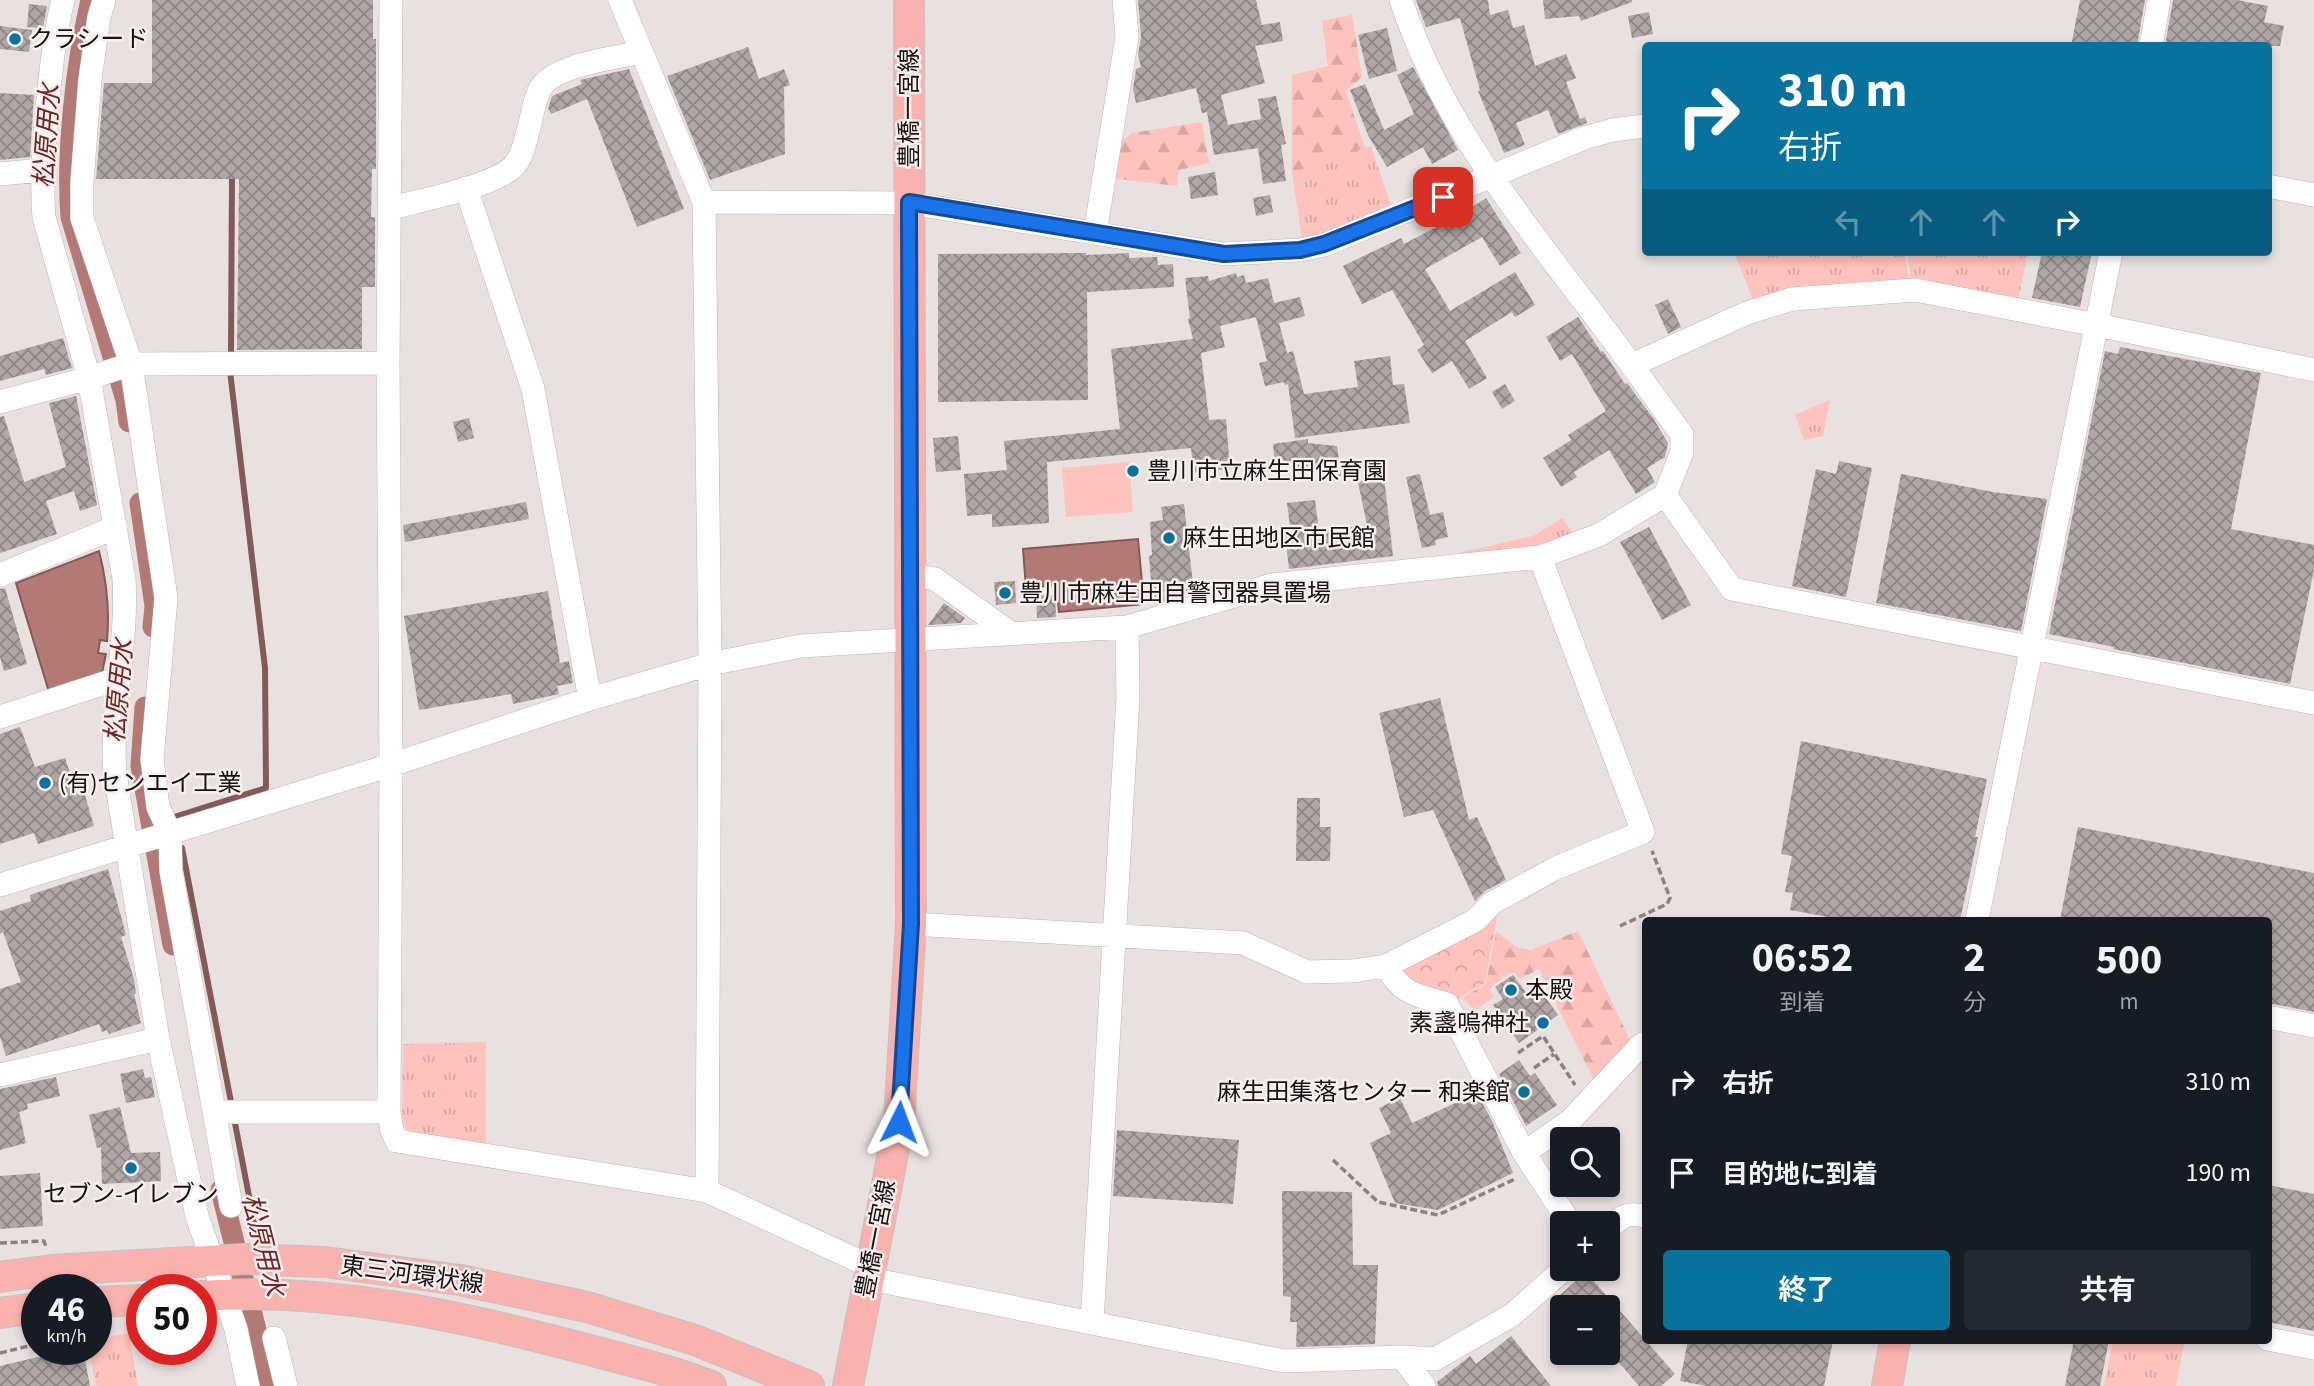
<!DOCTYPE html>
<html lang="ja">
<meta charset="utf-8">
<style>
body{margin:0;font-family:"Source Sans 3","Noto Sans JP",sans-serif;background:#242831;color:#f1f3f6;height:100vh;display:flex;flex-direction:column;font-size:26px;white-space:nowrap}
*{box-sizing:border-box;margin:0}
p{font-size:23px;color:#9ea1a6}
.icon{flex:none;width:38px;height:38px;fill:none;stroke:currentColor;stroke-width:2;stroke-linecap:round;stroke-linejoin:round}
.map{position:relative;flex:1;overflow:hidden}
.side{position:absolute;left:1642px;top:917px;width:630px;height:427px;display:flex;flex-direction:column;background:#171b24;border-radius:7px;box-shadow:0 4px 10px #0003}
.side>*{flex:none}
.banner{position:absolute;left:1642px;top:42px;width:630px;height:214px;border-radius:7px;box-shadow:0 4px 10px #0003;background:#08729e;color:#fff;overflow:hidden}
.fabs{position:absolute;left:1550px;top:1127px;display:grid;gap:14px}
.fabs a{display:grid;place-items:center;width:70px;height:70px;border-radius:7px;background:#171b24;box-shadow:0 4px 10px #0003;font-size:35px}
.speed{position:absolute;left:21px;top:1274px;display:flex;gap:14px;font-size:35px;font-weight:700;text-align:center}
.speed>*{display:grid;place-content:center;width:91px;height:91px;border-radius:50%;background:#171b24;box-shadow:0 4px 10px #0003;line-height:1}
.speed small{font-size:18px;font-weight:400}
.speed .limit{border:10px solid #d22;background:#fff;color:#111}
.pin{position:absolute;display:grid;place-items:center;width:60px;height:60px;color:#fff;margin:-30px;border-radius:14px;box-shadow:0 4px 10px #0006}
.me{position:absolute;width:77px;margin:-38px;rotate:3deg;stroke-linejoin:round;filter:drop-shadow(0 0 5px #0008)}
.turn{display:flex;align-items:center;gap:24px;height:147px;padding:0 21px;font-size:32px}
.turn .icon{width:91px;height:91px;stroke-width:2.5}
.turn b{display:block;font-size:49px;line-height:60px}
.lanes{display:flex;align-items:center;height:66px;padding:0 21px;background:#0003;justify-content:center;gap:35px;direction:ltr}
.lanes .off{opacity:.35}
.eta{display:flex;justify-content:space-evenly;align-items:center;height:119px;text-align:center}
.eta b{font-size:42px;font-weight:700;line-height:49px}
.button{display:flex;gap:14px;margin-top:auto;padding:14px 21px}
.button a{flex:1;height:80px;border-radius:7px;background:#08729e;color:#fff;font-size:28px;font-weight:700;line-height:80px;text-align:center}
.button a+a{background:#242831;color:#f1f3f6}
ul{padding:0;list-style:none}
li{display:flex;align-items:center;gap:21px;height:91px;padding:0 21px}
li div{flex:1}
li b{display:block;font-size:26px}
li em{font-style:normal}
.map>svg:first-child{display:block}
.grass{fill:url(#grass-tufts)}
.forest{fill:url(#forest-firs)}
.park{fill:url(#park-crowns)}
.pitch{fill:#ffc2bc}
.water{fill:#b37974;stroke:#845a57;stroke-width:2}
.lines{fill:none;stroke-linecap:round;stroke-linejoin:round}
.stream{stroke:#845a57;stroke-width:6}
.canal{stroke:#b37974;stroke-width:21}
.building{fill:url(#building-cross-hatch)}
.minor-casing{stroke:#bfb6b5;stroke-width:24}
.major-casing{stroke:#c2c2c2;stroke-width:32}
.path{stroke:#888282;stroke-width:3.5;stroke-dasharray:7 3.5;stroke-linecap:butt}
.minor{stroke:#fff;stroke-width:23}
.major{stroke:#fab2ae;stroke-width:30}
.route-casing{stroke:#114b97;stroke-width:18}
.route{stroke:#1a73e8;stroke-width:12}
.poi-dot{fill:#08729e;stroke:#f7eeed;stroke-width:2.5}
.labels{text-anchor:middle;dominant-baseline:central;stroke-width:5;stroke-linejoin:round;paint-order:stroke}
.poi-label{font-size:24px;fill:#161313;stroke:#f7eeed;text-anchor:start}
.street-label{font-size:24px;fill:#161313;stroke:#f7eeed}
.water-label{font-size:26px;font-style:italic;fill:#6f2725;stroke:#f7eeed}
</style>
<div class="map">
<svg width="2314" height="1386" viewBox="0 0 2314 1386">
<defs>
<pattern id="grass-tufts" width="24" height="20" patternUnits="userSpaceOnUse" patternTransform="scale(1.75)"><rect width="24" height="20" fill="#ffc2bc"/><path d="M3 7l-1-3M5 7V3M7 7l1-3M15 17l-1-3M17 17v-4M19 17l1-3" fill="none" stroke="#daa6a1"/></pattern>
<pattern id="forest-firs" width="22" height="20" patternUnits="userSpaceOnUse" patternTransform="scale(1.75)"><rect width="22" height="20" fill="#ffc2bc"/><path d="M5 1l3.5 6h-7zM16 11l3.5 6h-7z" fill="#daa6a1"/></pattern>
<pattern id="park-crowns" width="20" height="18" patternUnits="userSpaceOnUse" patternTransform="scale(1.75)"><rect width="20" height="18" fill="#ffc2bc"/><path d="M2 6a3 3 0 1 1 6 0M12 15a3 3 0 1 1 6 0" fill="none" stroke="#daa6a1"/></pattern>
<pattern id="building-cross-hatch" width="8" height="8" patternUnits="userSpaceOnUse" patternTransform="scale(1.75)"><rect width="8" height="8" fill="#afa6a5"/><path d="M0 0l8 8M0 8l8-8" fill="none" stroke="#8d8685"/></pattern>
</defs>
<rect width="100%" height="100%" fill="#e9e1e0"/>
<path class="grass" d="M 1371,146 L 1392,208 L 1322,235 L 1302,239 L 1292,173 Z
M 1734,252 L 1905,252 L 1909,280 L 1754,302 Z
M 1907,252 L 2028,252 L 2018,301 L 1911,280 Z
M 1830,400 L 1823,436 L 1804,440 L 1795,415 Z
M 1562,518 L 1573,533 L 1537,549 L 1463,555 L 1462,552 L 1533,536 Z
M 486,1042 L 486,1150 L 410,1137 L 402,1120 L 403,1044 Z
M 129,1333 L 138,1386 L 96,1386 L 89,1349 L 96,1349 L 96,1339 Z
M 2113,1341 L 2185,1341 L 2176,1386 L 2104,1386 Z"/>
<path class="forest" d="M 1352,15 L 1362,77 L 1346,91 L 1365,148 L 1292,173 L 1292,75 L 1328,66 L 1322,21 Z
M 1202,122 L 1209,163 L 1179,170 L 1177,186 L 1110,178 L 1114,147 L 1132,133 Z
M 1496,931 L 1516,947 L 1531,950 L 1578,931 L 1631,1042 L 1594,1080 L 1539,969 L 1520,979 L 1514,973 L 1510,973 L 1493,985 L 1490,990 L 1494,997 L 1474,1011 L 1463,997 L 1486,984 Z"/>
<path class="park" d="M 1492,912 L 1497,916 L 1485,983 L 1451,1002 L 1397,973 Z"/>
<path class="pitch" d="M 1129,462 L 1133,512 L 1066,517 L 1062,468 Z"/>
<path class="water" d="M 1138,539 L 1144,604 L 1059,612 L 1056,585 L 1026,588 L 1023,549 Z
M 99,551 C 107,582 110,609 107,641 L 100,640 L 98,653 L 106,654 L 102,673 L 49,692 L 16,583 Z"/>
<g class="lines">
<path class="stream" d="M 231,352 L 232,173
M 174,817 L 266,788 L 265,668 L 230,371
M 182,848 L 232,1107
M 234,1118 L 254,1222"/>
<path class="canal" d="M 91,0 C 76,64 66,152 71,217 L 126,400 L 129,422
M 140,503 L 155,606 L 153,627
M 145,707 L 141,766 L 173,945
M 221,1190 L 270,1386"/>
</g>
<path class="building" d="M 152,0 L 373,0 L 373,39 L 376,39 L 376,169 L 372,169 L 371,217 L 375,217 L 375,287 L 362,287 L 362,349 L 237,350 L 239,179 L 96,179 L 104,83 L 152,83 Z
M 1138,0 L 1256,0 L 1262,25 L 1280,22 L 1283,41 L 1255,46 L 1265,83 L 1221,95 L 1228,125 L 1261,119 L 1258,99 L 1276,96 L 1286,144 L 1281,145 L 1286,181 L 1263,184 L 1258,148 L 1214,155 L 1207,112 L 1202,113 L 1196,88 L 1136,103 L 1133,89 L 1136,69 L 1141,67 L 1138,55 L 1141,37 Z
M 1416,0 L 1488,0 L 1490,15 L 1508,10 L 1513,28 L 1524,25 L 1535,66 L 1566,54 L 1576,78 L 1566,82 L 1580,119 L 1585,117 L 1587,123 L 1558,134 L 1548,110 L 1516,123 L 1525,145 L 1504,153 L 1478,91 L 1480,90 L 1460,18 L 1426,27 Z
M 1543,0 L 1632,0 L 1632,2 L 1581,21 L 1579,16 L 1545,19 Z
M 2080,0 L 2145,0 L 2137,46 L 2071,46 Z
M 2173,0 L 2237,0 L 2268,6 L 2264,22 L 2284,26 L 2280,46 L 2165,46 Z
M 29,4 L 47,6 L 43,28 L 27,27 Z
M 1649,12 L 1653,34 L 1632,38 L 1628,16 Z
M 0,26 L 32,30 L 29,52 L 0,49 Z
M 1387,28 L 1397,71 L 1369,79 L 1358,35 Z
M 748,47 L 759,79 L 784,69 L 790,85 L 784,87 L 785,154 L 710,180 L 667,76 Z
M 1413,67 L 1458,150 L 1432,164 L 1423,147 L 1387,167 L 1368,135 L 1350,90 L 1365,84 L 1384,130 L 1414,114 L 1397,75 Z
M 629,69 L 684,209 L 637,227 L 587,99 L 551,114 L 548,108 L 552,96 L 582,84 L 580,80 Z
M 0,93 L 34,95 L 30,157 L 0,160 Z
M 1215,172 L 1218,195 L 1191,199 L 1188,177 Z
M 1270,195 L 1273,212 L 1256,216 L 1253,198 Z
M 1486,198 L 1521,253 L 1500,266 L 1482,237 L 1425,269 L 1450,311 L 1515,272 L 1535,305 L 1515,317 L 1512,312 L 1465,341 L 1487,378 L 1469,389 L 1452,361 L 1432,373 L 1417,350 L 1424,345 L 1392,290 L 1383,294 L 1381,291 L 1382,295 L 1362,304 L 1343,266 L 1401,238 L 1404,244 L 1465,212 Z
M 2042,252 L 2092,252 L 2080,307 L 2032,298 Z
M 1086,253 L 1086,255 L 1129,253 L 1129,258 L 1157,257 L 1158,265 L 1173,264 L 1174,287 L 1087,292 L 1088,400 L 938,402 L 938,254 Z
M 1236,273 L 1237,277 L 1244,275 L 1246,283 L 1268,278 L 1274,303 L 1300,297 L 1305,316 L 1279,323 L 1287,353 L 1293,351 L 1304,394 L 1358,387 L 1354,361 L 1390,356 L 1393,385 L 1404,384 L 1410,423 L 1295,438 L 1288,384 L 1285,385 L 1284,382 L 1265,386 L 1259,363 L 1267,361 L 1256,317 L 1220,326 L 1225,347 L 1201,353 L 1209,420 L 1226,419 L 1230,469 L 1194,473 L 1191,448 L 1047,462 L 1049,523 L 992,527 L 992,514 L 967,516 L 964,474 L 1007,470 L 1004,441 L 1120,429 L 1111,349 L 1193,339 L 1188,319 L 1190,318 L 1185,278 L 1208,276 L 1209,281 Z
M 1668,299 L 1681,327 L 1668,334 L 1655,305 Z
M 1578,317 L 1601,352 L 1603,351 L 1625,384 L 1627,383 L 1653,418 L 1668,443 L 1665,457 L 1647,468 L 1655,482 L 1636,494 L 1609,450 L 1574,472 L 1577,477 L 1561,487 L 1543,458 L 1571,440 L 1568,435 L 1606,411 L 1572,354 L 1560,361 L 1546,337 Z
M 63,338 L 72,368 L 46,375 L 44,369 L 0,381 L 0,356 Z
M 2120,347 L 2261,373 L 2231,529 L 2314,545 L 2314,570 L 2290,684 L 2113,649 L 2114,647 L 2049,634 L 2105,351 L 2118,354 Z
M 1505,384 L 1515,401 L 1502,409 L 1492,392 Z
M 76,396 L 97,505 L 80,511 L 74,491 L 46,501 L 57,534 L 0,553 L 0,417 L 4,416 L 24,482 L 66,467 L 49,403 Z
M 469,418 L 474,438 L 458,442 L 453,422 Z
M 958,436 L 961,470 L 936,472 L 933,438 Z
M 1308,439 L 1308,443 L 1337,446 L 1341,476 L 1322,479 L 1320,467 L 1293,471 L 1292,463 L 1275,465 L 1273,444 Z
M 1839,461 L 1872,468 L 1846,597 L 1792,586 L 1816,469 L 1836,474 Z
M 1420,474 L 1430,515 L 1443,512 L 1448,537 L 1435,540 L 1436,545 L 1422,548 L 1406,477 Z
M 1901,474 L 1993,492 L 2047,499 L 2021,631 L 1876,603 Z
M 1384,477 L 1393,556 L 1289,569 L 1285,535 L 1291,534 L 1287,503 L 1315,500 L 1319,531 L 1367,525 L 1358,482 Z
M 526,502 L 529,519 L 405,542 L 403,525 Z
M 1184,504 L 1194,593 L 1153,604 L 1149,556 L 1152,555 L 1150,522 L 1163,520 L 1161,507 Z
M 1649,527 L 1691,605 L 1662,620 L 1620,542 Z
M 1015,581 L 1016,603 L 996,605 L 994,582 Z
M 5,588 L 27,664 L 4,671 L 0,657 L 0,589 Z
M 548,591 L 560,663 L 569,661 L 573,683 L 557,686 L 559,694 L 513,704 L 511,694 L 419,710 L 404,616 Z
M 1055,595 L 1056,617 L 1037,618 L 1036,596 Z
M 944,603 L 965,618 L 961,623 L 928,625 Z
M 1440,698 L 1469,820 L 1477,817 L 1506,880 L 1485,891 L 1475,901 L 1433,810 L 1404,817 L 1379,713 Z
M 20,727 L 35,767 L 65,758 L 77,794 L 84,792 L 94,826 L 38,844 L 34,833 L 0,844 L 0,734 Z
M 1801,741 L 1987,779 L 1975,837 L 1978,837 L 1960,920 L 1844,920 L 1790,910 L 1793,893 L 1785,892 L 1792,856 L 1781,854 Z
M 1297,798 L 1320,798 L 1320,827 L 1331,827 L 1330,861 L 1296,861 Z
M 2078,827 L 2314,873 L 2314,1012 L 2268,1003 L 2268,920 L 2060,920 Z
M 108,869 L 126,935 L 121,937 L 134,979 L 136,994 L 134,994 L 141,1023 L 109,1034 L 107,1030 L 102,1032 L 99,1024 L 6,1056 L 0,1037 L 0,989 L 21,982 L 3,932 L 0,934 L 0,911 L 31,901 L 30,895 Z
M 1513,975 L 1530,998 L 1541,991 L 1558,1015 L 1519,1043 L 1493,1005 L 1503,999 L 1495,987 Z
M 1519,1060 L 1530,1076 L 1535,1073 L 1557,1105 L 1526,1126 L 1499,1074 Z
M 143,1069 L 145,1078 L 151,1077 L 155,1097 L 126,1103 L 120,1074 Z
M 56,1077 L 60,1096 L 27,1104 L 28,1109 L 19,1112 L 26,1143 L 0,1150 L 0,1089 Z
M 1477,1093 L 1492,1121 L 1513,1173 L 1438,1210 L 1395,1203 L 1370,1143 L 1391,1133 L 1379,1108 L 1400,1098 L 1412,1123 Z
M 120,1107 L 131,1153 L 160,1152 L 161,1181 L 102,1184 L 101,1147 L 97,1148 L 89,1115 Z
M 1117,1130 L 1239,1140 L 1233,1204 L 1113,1196 Z
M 40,1173 L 43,1226 L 0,1229 L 0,1176 Z
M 2268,1185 L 2314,1194 L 2314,1331 L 2268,1322 Z
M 1282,1191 L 1352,1192 L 1353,1265 L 1378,1265 L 1375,1344 L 1296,1347 L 1297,1322 L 1290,1322 L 1291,1297 L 1283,1296 Z
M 1586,1272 L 1675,1374 L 1661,1386 L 1639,1386 L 1608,1350 L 1608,1307 L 1571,1307 L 1560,1295 Z
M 1511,1336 L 1551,1386 L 1438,1386 L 1437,1382 L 1470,1356 L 1476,1364 Z
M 1688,1340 L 1833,1340 L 1824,1386 L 1707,1386 L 1680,1381 Z
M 2074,1340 L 2109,1340 L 2100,1386 L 2065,1386 Z
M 71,1349 L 83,1349 L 90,1386 L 0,1386 L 0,1366 Z"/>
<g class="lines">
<g class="minor-casing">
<path id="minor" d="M 63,0 C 54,36 51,71 47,108 C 44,145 41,180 44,217 L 89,378 L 124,579 C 128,644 110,709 115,774 L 158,1039 L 197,1216 L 236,1329 L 248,1386
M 104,0 L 99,17 L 90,79 L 82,182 L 82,218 L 131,364 L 166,598 L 152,759 L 158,807 L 170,833 L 171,871 L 231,1206
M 391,0 L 388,363 L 391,765 L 389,1112 L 392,1131 L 397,1141 L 707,1191 L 872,1267
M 620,0 L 704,202 L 710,664 L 707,1191
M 2151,46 L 2159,0
M 0,174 L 41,170
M 2268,186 L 2314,195
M 466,188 L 533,389 L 590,699
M 704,202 L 909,203 L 1224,254 L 1300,250 L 1324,245 L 1584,138 L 1613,130 L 1645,126
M 391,208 C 421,200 491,187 513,167 C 523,157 525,141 529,128 C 532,116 534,102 539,91 C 549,65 616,58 641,52
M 1095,233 L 1127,37 L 1124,0
M 1632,365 L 1747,313 L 1792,299 L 1915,290 L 2097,325 L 2314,370
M 0,402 L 89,378 L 131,364 L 388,363
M 1665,495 L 1732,589 L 2314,703
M 909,574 L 935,579 L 1012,634
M 0,575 L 116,527
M 0,717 L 120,678
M 0,885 L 391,765 L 590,699 L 710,664 L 801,646 L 1127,627 L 1272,585 L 1540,557 L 1599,535 L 1665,495 L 1682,452 L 1682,435 C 1643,380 1603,326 1562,273 C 1496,185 1436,106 1401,0
M 1977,920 L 2111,252
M 911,924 L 1243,943 L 1307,972 L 1353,971 L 1386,966 L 1476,920 L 1492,903 L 1556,868 L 1643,832 L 1540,557
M 1386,966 C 1402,995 1417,995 1447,1004 L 1524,1153 L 1570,1223
M 2268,1017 L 2314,1026
M 0,1075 L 158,1039
M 214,1112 L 389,1112
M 1524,1153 L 1569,1122 L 1640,1046 L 1645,1043
M 1608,1229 C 1622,1216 1627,1212 1645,1216
M 870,1279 L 1284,1361 L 1402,1357 L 1435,1359 L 1512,1315 L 1564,1269
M 1092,1322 L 1128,697 L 1127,627
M 274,1338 L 286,1386
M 2268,1339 L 2314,1348
M 1402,1357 L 1424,1386"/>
</g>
<g class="major-casing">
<path id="major" d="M 0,1277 L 52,1270 L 244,1259 L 325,1262 L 460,1280 L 587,1307 L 695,1340 L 809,1386
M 201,1296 C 328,1287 457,1315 578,1347 C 623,1359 668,1369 711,1386
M 96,1302 L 142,1300
M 0,1313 L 37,1308
M 848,1386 L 899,1122 L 911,924 L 909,0
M 1887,1386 L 1895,1340"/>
</g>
<path class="path" d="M 1620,926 L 1667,904 L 1670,898 L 1652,851
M 1518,1053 L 1543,1036 L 1575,1085
M 1534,1068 L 1554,1054
M 1333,1160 L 1378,1202 L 1438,1215 L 1515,1179
M 0,1243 L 44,1241 L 46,1247
M 0,1353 L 37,1344"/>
<use href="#minor" class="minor"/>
<use href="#major" class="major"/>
</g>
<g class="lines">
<g class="route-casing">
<path id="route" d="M 899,1122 L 911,924 L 909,202 L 1224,254 L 1300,250 L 1324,244 L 1443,197"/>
</g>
<use href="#route" class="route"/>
</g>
<g class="poi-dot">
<circle cx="15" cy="39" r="7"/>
<circle cx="1133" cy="471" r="7"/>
<circle cx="1169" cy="538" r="7"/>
<circle cx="1005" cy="593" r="7"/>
<circle cx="45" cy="783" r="7"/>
<circle cx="1511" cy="990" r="7"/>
<circle cx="1543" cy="1023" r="7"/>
<circle cx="1524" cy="1092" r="7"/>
<circle cx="131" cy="1168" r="7"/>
</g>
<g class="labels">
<g class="poi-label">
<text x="29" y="39">クラシード</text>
<text x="1147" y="471">豊川市立麻生田保育園</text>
<text x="1183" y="538">麻生田地区市民館</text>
<text x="1019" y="593">豊川市麻生田自警団器具置場</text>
<text x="59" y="783">(有)センエイ工業</text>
<text x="1525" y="990">本殿</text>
<text x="1529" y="1023" text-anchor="end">素盞嗚神社</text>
<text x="1510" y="1092" text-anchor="end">麻生田集落センター 和楽館</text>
<text x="131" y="1194" text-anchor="middle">セブン-イレブン</text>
</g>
<g class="street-label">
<text transform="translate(909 108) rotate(-90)">豊橋一宮線</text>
<text transform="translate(876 1239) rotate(-79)">豊橋一宮線</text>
<text transform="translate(412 1275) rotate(8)">東三河環状線</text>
</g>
<g class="water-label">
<text transform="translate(47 136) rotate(-86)">松原用水</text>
<text transform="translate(119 691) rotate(-85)">松原用水</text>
<text transform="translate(263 1245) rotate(76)">松原用水</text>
</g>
</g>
</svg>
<div class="fabs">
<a><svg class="icon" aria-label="search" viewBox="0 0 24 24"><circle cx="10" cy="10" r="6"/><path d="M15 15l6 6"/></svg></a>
<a>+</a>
<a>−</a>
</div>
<div class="speed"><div>46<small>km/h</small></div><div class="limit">50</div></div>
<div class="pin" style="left:1443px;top:197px;background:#d93025"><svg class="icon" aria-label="arrive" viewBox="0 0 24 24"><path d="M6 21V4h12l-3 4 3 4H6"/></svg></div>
<svg class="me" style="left:899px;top:1122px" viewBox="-20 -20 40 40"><path d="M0-17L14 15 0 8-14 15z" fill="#1a73e8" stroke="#fff" stroke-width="4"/></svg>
<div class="banner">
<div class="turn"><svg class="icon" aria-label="right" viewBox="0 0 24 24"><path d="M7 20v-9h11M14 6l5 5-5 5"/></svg><div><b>310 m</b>右折</div></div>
<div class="lanes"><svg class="icon off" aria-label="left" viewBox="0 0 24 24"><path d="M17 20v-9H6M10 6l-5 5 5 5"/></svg><svg class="icon off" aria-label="ahead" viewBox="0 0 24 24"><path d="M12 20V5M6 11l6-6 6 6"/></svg><svg class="icon off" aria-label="ahead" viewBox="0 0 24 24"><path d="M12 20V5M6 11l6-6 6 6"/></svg><svg class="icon" aria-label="right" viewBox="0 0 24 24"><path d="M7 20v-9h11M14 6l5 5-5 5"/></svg></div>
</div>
<section class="side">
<div class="eta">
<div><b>06:52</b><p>到着</p></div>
<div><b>2</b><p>分</p></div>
<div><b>500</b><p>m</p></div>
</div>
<ul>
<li><svg class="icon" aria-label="right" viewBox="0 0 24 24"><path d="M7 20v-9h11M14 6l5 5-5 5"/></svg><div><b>右折</b></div><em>310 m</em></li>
<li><svg class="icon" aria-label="arrive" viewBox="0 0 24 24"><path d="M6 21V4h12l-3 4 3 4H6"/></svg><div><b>目的地に到着</b></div><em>190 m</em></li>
</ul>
<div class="button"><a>終了</a><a>共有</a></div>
</section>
</div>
